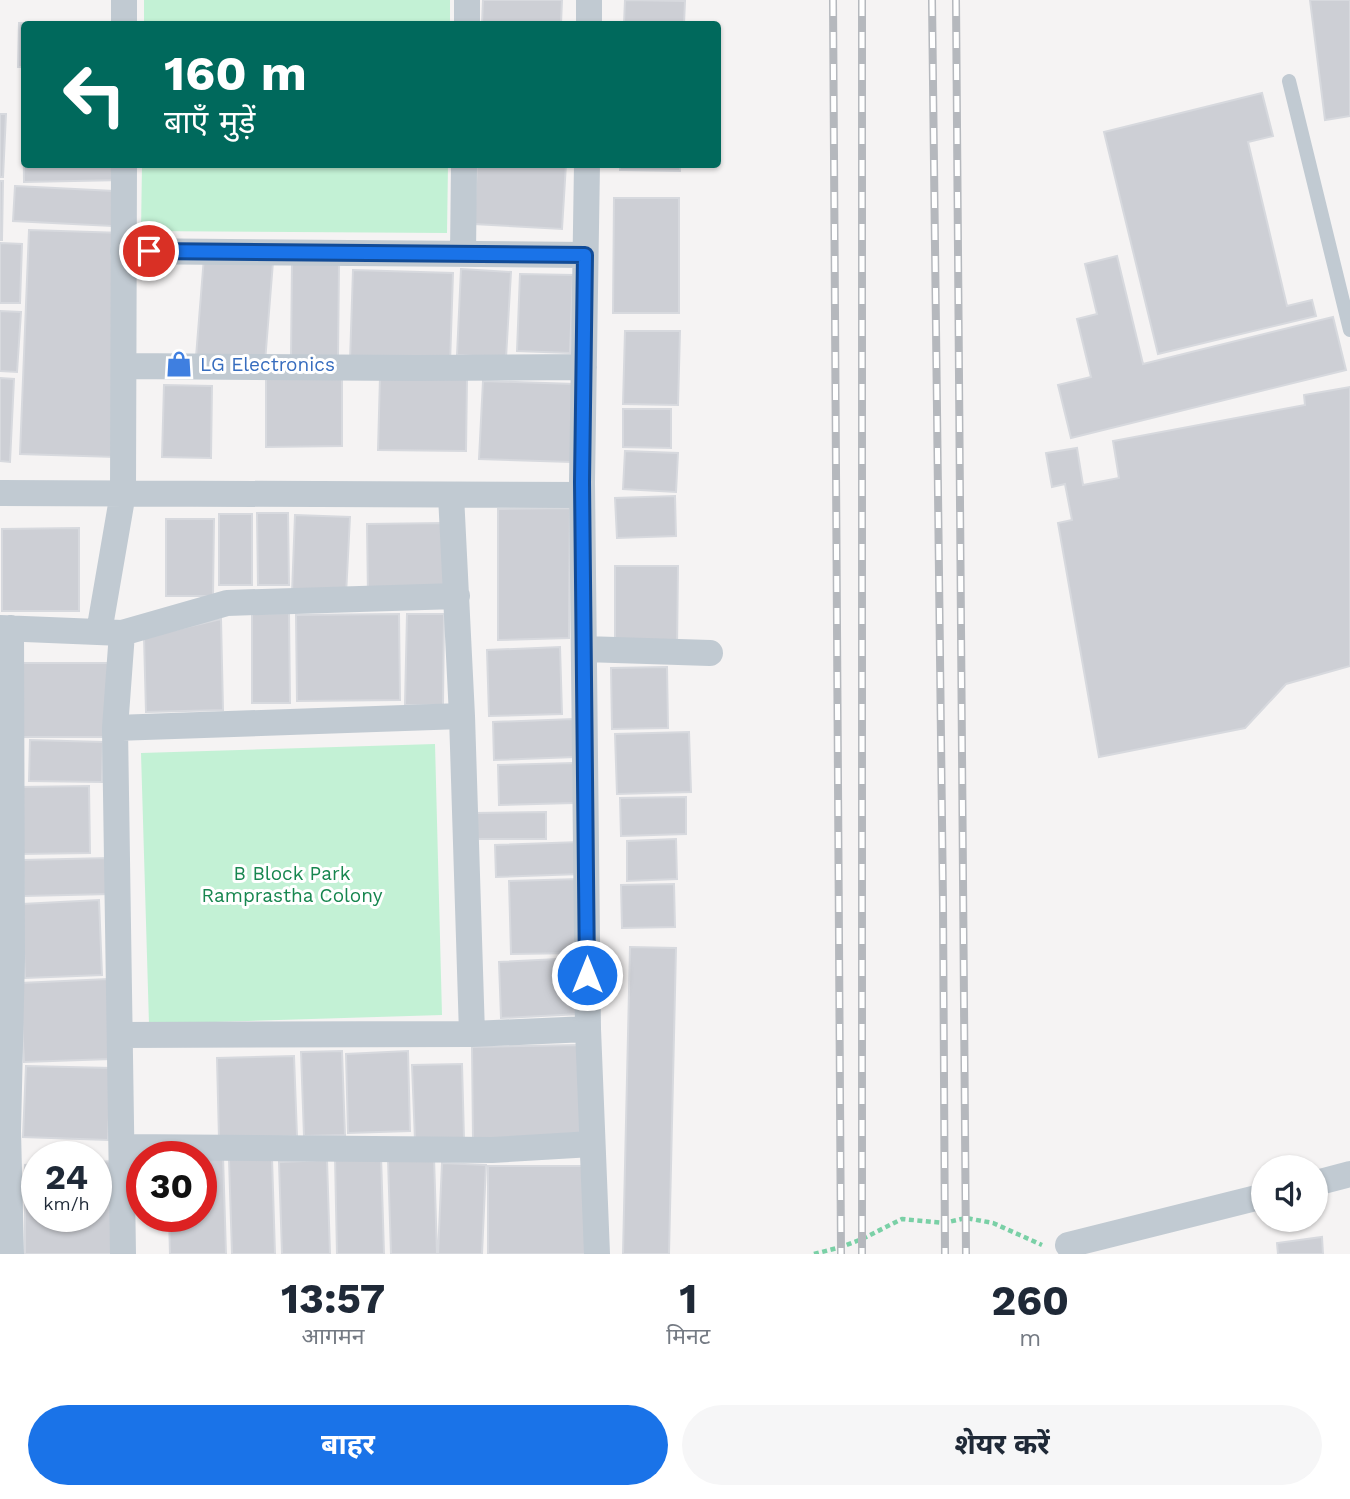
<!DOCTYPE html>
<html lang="hi">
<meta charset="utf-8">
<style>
body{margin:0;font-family:"Work Sans","Noto Sans Devanagari",sans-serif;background:#f6f6f7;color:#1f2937;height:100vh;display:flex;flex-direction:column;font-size:26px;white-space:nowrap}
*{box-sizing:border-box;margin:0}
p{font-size:23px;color:#747a83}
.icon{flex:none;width:38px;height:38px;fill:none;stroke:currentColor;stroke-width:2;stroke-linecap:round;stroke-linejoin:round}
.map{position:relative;height:1254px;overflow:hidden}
.side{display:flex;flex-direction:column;background:#fff;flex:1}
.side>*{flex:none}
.top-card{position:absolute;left:21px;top:21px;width:700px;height:147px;border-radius:7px;box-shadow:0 2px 5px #0004;background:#00695c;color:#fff;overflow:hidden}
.buttons{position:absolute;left:1251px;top:1155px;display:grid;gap:14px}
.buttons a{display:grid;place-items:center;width:77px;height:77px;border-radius:50%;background:#fff;box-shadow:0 2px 5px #0004;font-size:35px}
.speed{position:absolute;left:21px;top:1141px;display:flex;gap:14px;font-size:35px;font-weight:700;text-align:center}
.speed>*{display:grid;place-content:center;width:91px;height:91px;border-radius:50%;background:#fff;box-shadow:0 2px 5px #0004;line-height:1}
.speed small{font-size:18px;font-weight:400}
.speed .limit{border:10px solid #d22;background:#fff;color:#111}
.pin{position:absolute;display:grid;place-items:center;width:60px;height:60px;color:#fff;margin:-30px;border:4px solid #fff;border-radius:50%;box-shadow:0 2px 7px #0007}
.me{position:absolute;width:77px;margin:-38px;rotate:0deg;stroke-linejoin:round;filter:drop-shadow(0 0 5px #0008)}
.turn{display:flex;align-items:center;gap:24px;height:147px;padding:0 28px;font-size:32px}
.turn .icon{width:91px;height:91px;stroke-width:2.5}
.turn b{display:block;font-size:49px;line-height:60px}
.eta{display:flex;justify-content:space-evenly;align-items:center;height:119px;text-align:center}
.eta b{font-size:42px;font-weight:700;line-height:49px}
.button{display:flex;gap:14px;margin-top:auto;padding:14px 28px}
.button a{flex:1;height:80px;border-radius:42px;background:#1a73e8;color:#fff;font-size:28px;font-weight:700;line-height:80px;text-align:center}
.button a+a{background:#f6f6f7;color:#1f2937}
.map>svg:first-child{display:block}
.green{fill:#c3f1d5}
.building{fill:#cdcfd5;stroke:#d7d9de;stroke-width:2}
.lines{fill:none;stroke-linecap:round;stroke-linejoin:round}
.path{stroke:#7ad0a6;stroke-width:4.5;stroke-dasharray:5 3.5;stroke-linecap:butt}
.service{stroke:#c1cad2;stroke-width:14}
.minor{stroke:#c1cad2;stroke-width:26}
.rail-casing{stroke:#b5b8bd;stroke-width:8}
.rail{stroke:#fff;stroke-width:5;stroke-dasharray:16;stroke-linecap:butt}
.route-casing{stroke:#114b97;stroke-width:18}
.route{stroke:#1a73e8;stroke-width:12}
.labels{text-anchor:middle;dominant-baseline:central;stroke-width:6;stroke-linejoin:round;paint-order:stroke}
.shop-label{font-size:19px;fill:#366cbe;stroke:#fff;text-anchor:start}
.park-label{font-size:19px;fill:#17864f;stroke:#fff}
</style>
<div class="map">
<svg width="1350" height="1254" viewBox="0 0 1350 1254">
<rect width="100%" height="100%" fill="#f5f3f3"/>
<path class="green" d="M 144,0 L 450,0 L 450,24 L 144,24 Z
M 142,165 L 448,165 L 447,233 L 141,231 Z
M 435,744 L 442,1015 L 149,1024 L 141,753 Z"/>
<path class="building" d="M 483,0 L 562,0 L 561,24 L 482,24 Z
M 625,0 L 685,1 L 684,24 L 624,24 Z
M 1310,0 L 1350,0 L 1350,116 L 1325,120 Z
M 19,23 L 71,24 L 24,24 L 24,67 L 18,67 Z
M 23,73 L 24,73 L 24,164 L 123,164 L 124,180 L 24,182 Z
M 1262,93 L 1273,136 L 1248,142 L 1287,306 L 1312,300 L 1316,316 L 1158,354 L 1104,132 Z
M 0,114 L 6,114 L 3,177 L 0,177 Z
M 477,164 L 566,164 L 562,229 L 474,224 Z
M 620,164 L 680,164 L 680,171 L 620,170 Z
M 0,181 L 3,181 L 2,240 L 0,240 Z
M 15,186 L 114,191 L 112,226 L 13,221 Z
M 614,198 L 679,198 L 679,313 L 613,313 Z
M 29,230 L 123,233 L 115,457 L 20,454 Z
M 0,243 L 22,244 L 20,303 L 0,303 Z
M 1117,256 L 1143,364 L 1333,317 L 1346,370 L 1071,438 L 1058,385 L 1091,377 L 1077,319 L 1097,314 L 1085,264 Z
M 204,257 L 273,262 L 265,362 L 196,357 Z
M 292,263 L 339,263 L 338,358 L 291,358 Z
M 461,269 L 511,272 L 506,358 L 457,355 Z
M 353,270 L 453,273 L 450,364 L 350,361 Z
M 520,274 L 573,275 L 570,353 L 517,351 Z
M 0,311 L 21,312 L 17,372 L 0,371 Z
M 625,331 L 680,331 L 678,405 L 623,404 Z
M 266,372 L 342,372 L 342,446 L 266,447 Z
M 380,377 L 467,378 L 466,451 L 378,450 Z
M 0,378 L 14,379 L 10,462 L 0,461 Z
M 483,381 L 574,384 L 571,462 L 479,459 Z
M 164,385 L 212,386 L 211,458 L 162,457 Z
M 1350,387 L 1350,666 L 1286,684 L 1245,728 L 1099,757 L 1058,523 L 1072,520 L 1065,484 L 1052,487 L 1046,453 L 1077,448 L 1083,485 L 1119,478 L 1113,441 L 1305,405 L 1304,395 Z
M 623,409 L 671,409 L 671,448 L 623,447 Z
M 625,451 L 678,453 L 676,492 L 623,489 Z
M 675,496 L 676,536 L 617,538 L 615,498 Z
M 570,508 L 569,638 L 498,640 L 498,509 Z
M 257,513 L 288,513 L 289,585 L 258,585 Z
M 219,514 L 252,514 L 252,585 L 219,585 Z
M 295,515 L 350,517 L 346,595 L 292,593 Z
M 166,519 L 214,519 L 213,596 L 166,596 Z
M 443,523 L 444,594 L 368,596 L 367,524 Z
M 79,528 L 79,611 L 2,611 L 2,529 Z
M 615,566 L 678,566 L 677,648 L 615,648 Z
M 289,613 L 290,703 L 252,703 L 252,614 Z
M 399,614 L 400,700 L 297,701 L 296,615 Z
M 407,614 L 444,614 L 443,705 L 405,705 Z
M 221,619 L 223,710 L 146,712 L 144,637 Z
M 560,647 L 562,714 L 489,716 L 487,650 Z
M 20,663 L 108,663 L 108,737 L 20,737 Z
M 667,667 L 668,728 L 612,729 L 611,668 Z
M 574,719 L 575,757 L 494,760 L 493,722 Z
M 689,732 L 691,792 L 617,794 L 615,734 Z
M 30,740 L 103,742 L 102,782 L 29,781 Z
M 573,763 L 574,803 L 499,805 L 498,765 Z
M 89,786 L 90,853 L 21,854 L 20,787 Z
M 686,797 L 686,834 L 621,836 L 620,798 Z
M 546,812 L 546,839 L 474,839 L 474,813 Z
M 676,839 L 677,879 L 627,881 L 627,841 Z
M 580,842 L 581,874 L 496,877 L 495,845 Z
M 110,858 L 111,894 L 24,896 L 23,860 Z
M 580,879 L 581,953 L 511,954 L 509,881 Z
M 674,884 L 675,927 L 622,928 L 621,885 Z
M 99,900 L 102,975 L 25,978 L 22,904 Z
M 630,947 L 676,948 L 669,1254 L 623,1254 Z
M 578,958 L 580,1014 L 501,1018 L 499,962 Z
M 108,979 L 111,1059 L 24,1062 L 20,983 Z
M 581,1045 L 583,1137 L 473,1139 L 472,1047 Z
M 342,1051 L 345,1135 L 304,1136 L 301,1052 Z
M 408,1051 L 410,1131 L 348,1133 L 346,1054 Z
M 294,1056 L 297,1136 L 219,1139 L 217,1058 Z
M 462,1064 L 464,1139 L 415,1140 L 412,1065 Z
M 26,1066 L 111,1068 L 108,1140 L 23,1137 Z
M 381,1155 L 384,1254 L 337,1254 L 335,1157 Z
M 223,1156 L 226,1254 L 170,1254 L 169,1216 L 201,1216 L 201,1157 Z
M 434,1157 L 437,1254 L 391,1254 L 388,1159 Z
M 272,1158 L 275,1254 L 232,1254 L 229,1159 Z
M 327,1160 L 330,1254 L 282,1254 L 279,1162 Z
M 113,1161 L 114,1254 L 25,1254 L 25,1165 L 37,1164 L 37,1216 L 96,1216 L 96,1162 Z
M 442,1163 L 486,1165 L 482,1254 L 438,1254 Z
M 488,1166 L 587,1166 L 587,1254 L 488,1254 Z
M 1322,1237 L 1323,1254 L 1278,1254 L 1277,1243 Z"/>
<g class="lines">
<path class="path" d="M 814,1254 L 841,1247 L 862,1239 L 902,1219 L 944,1223 L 966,1218 L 993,1223 L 1042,1245"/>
<path class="service" d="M 1289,81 L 1350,330"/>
<path class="minor" d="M 124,24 L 124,0
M 467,24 L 467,0
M 589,24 L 589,0
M 587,164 L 582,482 L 588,1029 L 597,1254
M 123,251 L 585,255
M 463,254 L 464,164
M 124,366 L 416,368 L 584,367
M 0,493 L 582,495
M 451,495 L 462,716 L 472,1034
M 0,628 L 122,633 L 227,603 L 457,596
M 11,628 L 12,957 L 8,1131 L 11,1254
M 99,632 L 123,493 L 124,164
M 122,633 L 115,728 L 123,1254
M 584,649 L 710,653
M 115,728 L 462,716
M 120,1035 L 472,1034 L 588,1029
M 122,1147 L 492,1150 L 592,1144
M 1316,1183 L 1350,1174
M 1068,1245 L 1264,1196"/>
<g class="rail-casing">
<path id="rail" d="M 833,0 L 841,1254
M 862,0 L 862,1254
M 932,0 L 943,903 L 945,1254
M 956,0 L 966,1254"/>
</g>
<use href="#rail" class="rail"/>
</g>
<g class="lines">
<g class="route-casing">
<path id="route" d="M 149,251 L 585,255 L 582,482 L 587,975"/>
</g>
<use href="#route" class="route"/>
</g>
<defs>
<g id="shop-bare" transform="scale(2.1)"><path d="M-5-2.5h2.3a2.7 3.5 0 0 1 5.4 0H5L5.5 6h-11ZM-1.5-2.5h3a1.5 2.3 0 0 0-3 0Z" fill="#3f7fe0" stroke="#fff" stroke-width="2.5" paint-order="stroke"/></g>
</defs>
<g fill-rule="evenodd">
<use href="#shop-bare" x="179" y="364"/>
</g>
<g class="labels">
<g class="shop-label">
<text x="200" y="364">LG Electronics</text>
</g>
<g class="park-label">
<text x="292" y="873">B Block Park<tspan x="292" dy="22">Ramprastha Colony</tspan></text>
</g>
</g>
</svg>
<div class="buttons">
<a><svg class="icon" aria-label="sound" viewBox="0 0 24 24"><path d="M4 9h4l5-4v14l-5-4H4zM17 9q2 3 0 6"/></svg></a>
</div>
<div class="speed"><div>24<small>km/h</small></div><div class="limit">30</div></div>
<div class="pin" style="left:149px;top:251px;background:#d93025"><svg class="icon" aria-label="arrive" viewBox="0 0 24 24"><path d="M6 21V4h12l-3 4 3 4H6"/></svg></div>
<svg class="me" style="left:587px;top:975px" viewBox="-20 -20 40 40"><circle r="17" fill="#1a73e8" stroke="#fff" stroke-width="3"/><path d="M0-11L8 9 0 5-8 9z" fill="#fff"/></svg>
<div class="top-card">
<div class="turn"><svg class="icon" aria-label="left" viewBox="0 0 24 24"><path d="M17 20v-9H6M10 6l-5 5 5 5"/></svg><div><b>160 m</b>बाएँ मुड़ें</div></div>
</div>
</div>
<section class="side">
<div class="eta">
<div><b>13:57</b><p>आगमन</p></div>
<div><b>1</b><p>मिनट</p></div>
<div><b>260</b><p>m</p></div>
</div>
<div class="button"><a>बाहर</a><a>शेयर करें</a></div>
</section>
